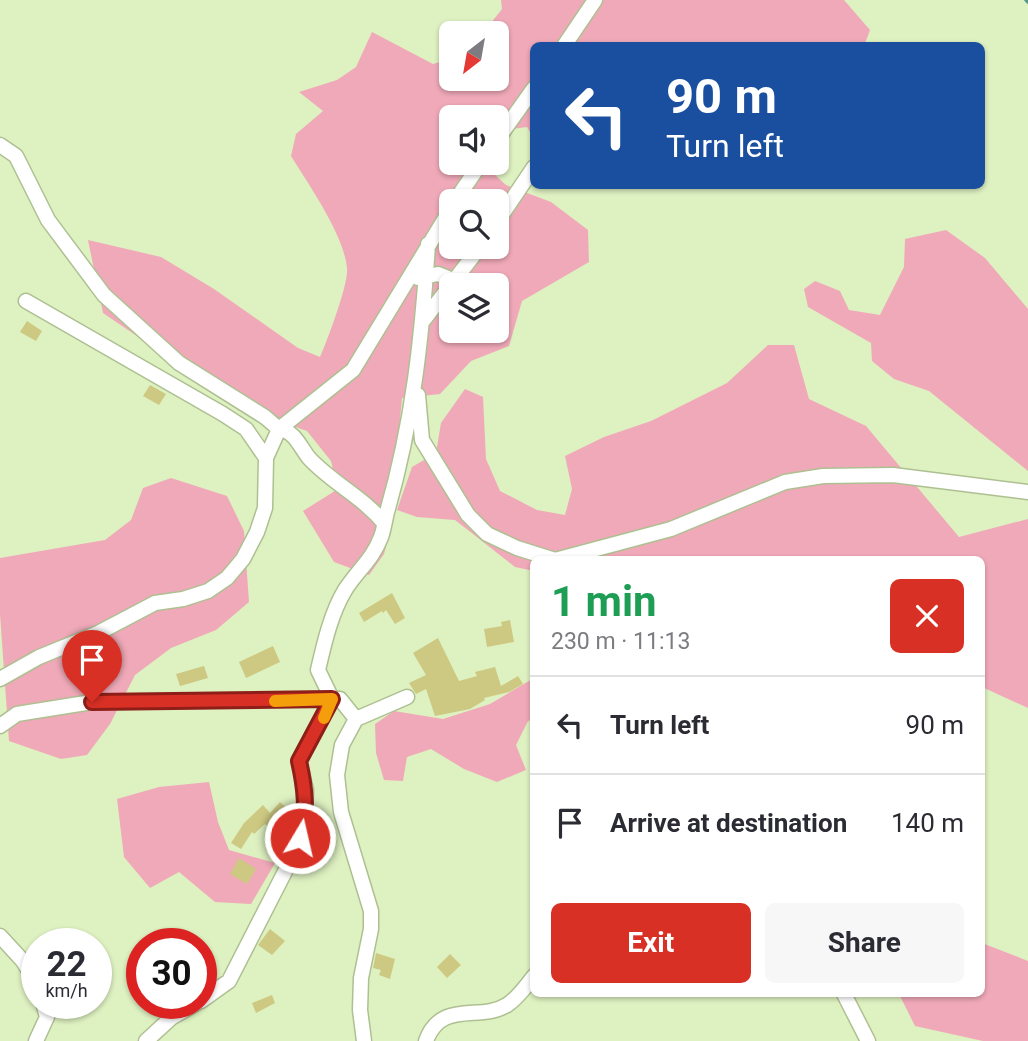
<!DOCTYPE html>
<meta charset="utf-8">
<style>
body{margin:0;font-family:Roboto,sans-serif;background:#f7f7f7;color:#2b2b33;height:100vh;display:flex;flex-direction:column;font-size:26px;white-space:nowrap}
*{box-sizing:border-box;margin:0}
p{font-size:23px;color:#7c7c81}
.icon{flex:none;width:38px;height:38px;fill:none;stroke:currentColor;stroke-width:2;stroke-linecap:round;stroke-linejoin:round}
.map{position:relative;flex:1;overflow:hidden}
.drawer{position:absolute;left:530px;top:556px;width:455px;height:441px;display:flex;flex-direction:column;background:#fff;border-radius:10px;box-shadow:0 2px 5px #0004}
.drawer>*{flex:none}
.guide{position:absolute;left:530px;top:42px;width:455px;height:147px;border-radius:10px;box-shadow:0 2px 5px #0004;background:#1a4fa0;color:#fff;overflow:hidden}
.needle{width:46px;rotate:211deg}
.tools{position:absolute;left:439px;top:21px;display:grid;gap:14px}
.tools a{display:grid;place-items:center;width:70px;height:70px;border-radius:10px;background:#fff;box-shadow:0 2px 5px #0004;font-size:35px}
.speed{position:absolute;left:21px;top:928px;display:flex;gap:14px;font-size:35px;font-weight:700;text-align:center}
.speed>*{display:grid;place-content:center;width:91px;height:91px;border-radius:50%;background:#fff;box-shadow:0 2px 5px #0004;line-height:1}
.speed small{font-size:18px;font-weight:400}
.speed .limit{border:10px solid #d22;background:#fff;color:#111}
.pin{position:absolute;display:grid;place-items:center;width:60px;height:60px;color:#fff;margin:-72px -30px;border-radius:50% 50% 50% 0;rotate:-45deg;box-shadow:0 0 7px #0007}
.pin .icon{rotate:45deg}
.me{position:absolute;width:77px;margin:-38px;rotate:9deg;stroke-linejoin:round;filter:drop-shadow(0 0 5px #0008)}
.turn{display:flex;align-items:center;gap:24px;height:147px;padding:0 21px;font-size:32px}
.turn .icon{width:91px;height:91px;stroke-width:2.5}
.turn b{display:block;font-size:49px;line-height:60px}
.round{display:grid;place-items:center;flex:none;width:74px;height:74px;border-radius:10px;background:#f7f7f7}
.summary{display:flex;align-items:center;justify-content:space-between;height:119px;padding:0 21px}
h1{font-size:42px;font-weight:700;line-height:52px;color:#1e9e55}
.cta{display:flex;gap:14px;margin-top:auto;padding:14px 21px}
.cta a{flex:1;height:80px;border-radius:10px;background:#d93025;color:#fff;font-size:28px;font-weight:700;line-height:80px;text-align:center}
.cta a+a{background:#f7f7f7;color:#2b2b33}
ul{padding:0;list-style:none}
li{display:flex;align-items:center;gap:21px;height:98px;padding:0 21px;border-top:2px solid #e1e1e2}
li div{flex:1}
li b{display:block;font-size:26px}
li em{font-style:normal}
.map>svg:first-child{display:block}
.green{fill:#f0a9b8;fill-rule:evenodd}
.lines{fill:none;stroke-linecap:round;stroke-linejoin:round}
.stream{stroke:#53988a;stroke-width:3.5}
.building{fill:#cdc982}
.minor-casing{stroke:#aec092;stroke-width:17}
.minor{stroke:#fff;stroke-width:14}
.route-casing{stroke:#8d1f18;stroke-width:18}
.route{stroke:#d93025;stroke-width:12}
.slow{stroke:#f59e0b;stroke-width:12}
</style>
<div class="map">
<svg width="1028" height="1041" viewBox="0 0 1028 1041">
<rect width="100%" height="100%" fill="#def1c1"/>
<path class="green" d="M 501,0 L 844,0 L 870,30 L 864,46 L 534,46 L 534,139 L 527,127 L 497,131 L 497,117 L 452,117 L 452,163 L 482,163 L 506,185 L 551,202 L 588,230 L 589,262 L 522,301 L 509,346 L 471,361 L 440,394 L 402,398 L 389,535 L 384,554 L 369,575 L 334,562 L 303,511 L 338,489 L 331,461 L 307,431 L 244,409 L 103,313 L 88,240 L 161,257 L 214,289 L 298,348 L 320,357 C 327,341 349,283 347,268 C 344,235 309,185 291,156 L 296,134 L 323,111 L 299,92 L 337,80 L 356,67 L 372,32 L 433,64 L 451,59 L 452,79 L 497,79 L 497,33 L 483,33 L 502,9 ZM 452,201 L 497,201 L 497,247 L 452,247 ZM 452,285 L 497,285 L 497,331 L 452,331 Z
M 946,230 L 985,258 L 1028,309 L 1028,471 L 929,391 L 894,379 L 872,361 L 871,343 L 808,307 L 804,289 L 815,281 L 840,291 L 849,310 L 880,315 L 904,267 L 905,239 Z
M 768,345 L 794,345 L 809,399 L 866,426 L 959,537 L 1028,519 L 1028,708 L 982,687 L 982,560 L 534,560 L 534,571 L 515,567 L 455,520 L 417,517 L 397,510 L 412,467 L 436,453 L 441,423 L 465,389 L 483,397 L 486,459 L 500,491 L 537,510 L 565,515 L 572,489 L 565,456 L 604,437 L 651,421 L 727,383 Z
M 171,478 L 227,496 L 244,531 L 249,602 L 216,630 L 171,648 L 135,675 L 110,724 L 87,755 L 61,759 L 9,741 L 0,614 L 0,558 L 105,540 L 131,520 L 143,488 Z
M 534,678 L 534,719 L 528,721 L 516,745 L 526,770 L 497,782 L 464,769 L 431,749 L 407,757 L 403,781 L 384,780 L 376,753 L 375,724 L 394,711 L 443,719 L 490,704 Z
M 209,782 L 218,822 L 229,850 L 275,863 L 251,904 L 215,902 L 179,872 L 150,888 L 124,857 L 117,799 L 159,787 Z
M 982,943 L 1028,961 L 1028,1041 L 983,1041 L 915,1026 L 899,994 L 982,994 Z"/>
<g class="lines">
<path class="stream" d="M 1026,0 L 1028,2"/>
</g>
<path class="building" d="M 27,321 L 42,331 L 36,341 L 20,332 Z
M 150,385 L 166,394 L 159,405 L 143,396 Z
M 392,593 L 405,618 L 395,624 L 386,610 L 383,613 L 382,611 L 364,622 L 359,613 Z
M 510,620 L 514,642 L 487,647 L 484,629 L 502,626 L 501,622 Z
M 438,638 L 459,681 L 477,676 L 475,672 L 495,667 L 501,686 L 518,676 L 523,684 L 509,692 L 484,698 L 485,700 L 470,709 L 435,716 L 426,689 L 416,694 L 409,683 L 426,675 L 413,653 Z
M 273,646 L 280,662 L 246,678 L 239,662 Z
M 204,666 L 208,678 L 180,686 L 176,674 Z
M 280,802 L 295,815 L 286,825 L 278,818 L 269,828 L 265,824 L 254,834 L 252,832 L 241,849 L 231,843 L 244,823 L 263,805 L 270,813 Z
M 239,858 L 256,869 L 247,884 L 230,874 Z
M 270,929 L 285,941 L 272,955 L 258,945 Z
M 376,953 L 395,959 L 390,979 L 379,975 L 381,970 L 373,968 Z
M 450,954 L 461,965 L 447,978 L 437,967 Z
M 272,995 L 275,1003 L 256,1013 L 252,1003 Z"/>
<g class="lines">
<g class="minor-casing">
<path id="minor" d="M 564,46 L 595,0
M 497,140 L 534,88
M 0,145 L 16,156 L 48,220 L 104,295 L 179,363 L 265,417 L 279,429 L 353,370 L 452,207
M 455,201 L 481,163
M 497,222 L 534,167
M 418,278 L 438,274 L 453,280
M 26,301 L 223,414 L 246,429 L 266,458
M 423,321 L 480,247
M 418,395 L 422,440 L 468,515 L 487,534 L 517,548 L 555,560 L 671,529 L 785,482 L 823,476 L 893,475 L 1028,492
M 0,679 L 39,657 L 98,633 L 155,603 L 183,599 L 208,591 L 227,578 L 243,559 L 257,532 L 265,508 L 266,458 L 279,429 C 295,431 300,447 309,458 C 332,483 363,497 384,523
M 356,719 L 342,745 L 337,775 L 341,812 L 371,911 L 371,929 L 361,978 L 360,1010 L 364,1041
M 0,726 L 17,714 L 92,702 L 340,699 L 356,719 L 407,697
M 0,936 L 23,961 L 37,984
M 844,994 L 868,1041
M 201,1001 L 229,981 L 295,852 L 304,824 L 306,790 L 299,761 L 332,699 L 318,670 C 324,644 331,613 345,590 C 357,571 373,559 381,537 C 384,529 385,520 387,512 C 413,422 422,337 428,244
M 36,1041 L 47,1017 L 43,1003
M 146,1041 L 171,1018 L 197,1003
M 426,1041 C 441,999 480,1022 507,1005 C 518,998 526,986 534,976"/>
</g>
<use href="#minor" class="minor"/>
</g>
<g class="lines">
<g class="route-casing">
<path id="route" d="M 92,702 L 332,699 L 299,761 C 305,788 308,811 300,838"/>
</g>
<use href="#route" class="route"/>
<path class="slow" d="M 275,701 L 332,699 L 324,718"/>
</g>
</svg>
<div class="tools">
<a><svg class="needle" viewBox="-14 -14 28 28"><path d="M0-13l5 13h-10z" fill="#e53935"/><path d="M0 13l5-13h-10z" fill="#7c7c81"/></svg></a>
<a><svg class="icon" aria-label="sound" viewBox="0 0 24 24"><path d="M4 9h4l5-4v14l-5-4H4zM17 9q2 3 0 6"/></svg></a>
<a><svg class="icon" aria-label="search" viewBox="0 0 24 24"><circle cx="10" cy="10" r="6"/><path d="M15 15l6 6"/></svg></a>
<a><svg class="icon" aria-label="layers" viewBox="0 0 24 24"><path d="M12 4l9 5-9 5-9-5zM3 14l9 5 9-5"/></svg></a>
</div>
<div class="speed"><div>22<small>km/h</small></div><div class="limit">30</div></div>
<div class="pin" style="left:92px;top:702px;background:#d93025"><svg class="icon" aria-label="arrive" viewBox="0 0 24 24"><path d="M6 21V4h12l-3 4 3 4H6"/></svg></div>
<svg class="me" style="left:300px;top:838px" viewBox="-20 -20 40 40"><circle r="17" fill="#d93025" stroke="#fff" stroke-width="3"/><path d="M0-11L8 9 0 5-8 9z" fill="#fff"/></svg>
<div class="guide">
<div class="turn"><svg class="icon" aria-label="left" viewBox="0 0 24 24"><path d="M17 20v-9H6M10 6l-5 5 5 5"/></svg><div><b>90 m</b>Turn left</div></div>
</div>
<section class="drawer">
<div class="summary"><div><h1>1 min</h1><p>230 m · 11:13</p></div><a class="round" style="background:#d93025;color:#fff"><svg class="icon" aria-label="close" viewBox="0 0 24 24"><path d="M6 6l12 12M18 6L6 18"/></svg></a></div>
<ul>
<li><svg class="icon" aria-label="left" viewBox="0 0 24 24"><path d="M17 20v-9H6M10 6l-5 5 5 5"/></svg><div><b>Turn left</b></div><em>90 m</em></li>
<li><svg class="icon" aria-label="arrive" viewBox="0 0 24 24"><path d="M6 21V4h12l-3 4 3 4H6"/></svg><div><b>Arrive at destination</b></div><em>140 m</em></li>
</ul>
<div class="cta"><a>Exit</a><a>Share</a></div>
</section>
</div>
